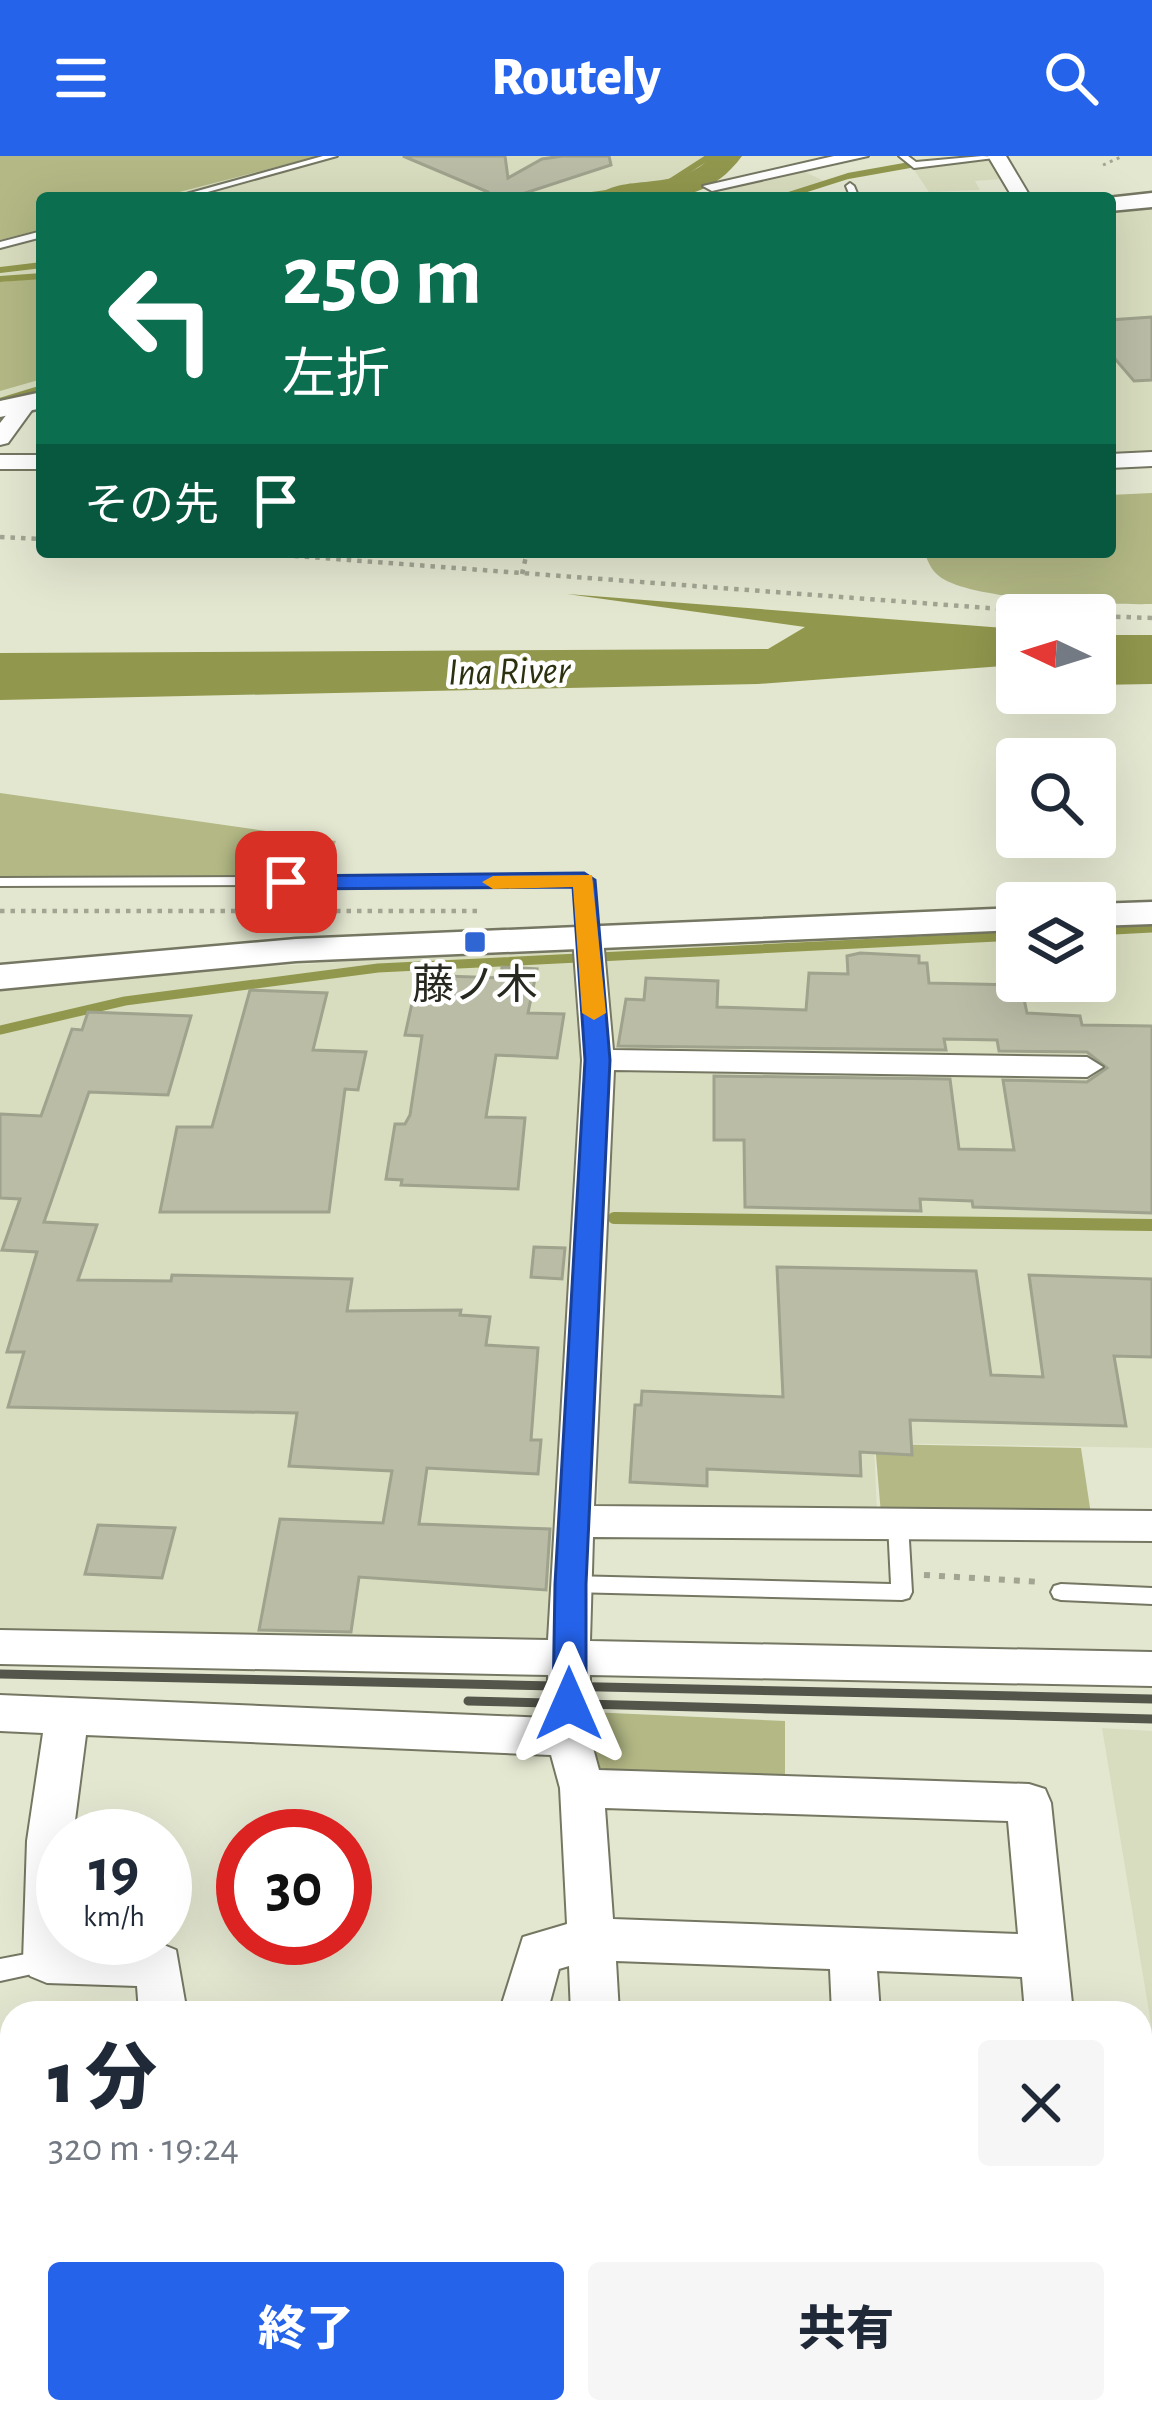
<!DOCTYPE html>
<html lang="ja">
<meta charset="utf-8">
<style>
body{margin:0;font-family:"Alegreya Sans","Noto Sans JP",sans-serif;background:#f6f6f7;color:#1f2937;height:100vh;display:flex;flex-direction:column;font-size:45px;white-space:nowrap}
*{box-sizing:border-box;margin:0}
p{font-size:39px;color:#747a83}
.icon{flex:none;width:66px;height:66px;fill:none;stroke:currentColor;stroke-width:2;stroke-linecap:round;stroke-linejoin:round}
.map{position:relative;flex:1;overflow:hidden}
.side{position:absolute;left:0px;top:1845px;width:1152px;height:423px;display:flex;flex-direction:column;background:#fff;border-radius:36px 36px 0 0;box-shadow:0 12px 48px #0002}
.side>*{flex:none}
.banner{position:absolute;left:36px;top:36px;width:1080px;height:366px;border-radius:12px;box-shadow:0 12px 48px #0002;background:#0b6e4f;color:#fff;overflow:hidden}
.needle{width:78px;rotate:274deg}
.fabs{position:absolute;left:996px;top:438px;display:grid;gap:24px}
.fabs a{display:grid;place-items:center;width:120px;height:120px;border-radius:12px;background:#fff;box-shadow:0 12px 48px #0002;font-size:60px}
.speed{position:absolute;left:36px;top:1653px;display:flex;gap:24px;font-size:60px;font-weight:700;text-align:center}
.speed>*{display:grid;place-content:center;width:156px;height:156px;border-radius:50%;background:#fff;box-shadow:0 12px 48px #0002;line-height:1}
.speed small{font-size:30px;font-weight:400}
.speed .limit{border:18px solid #d22;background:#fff;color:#111}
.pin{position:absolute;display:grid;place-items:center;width:102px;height:102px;color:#fff;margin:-51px;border-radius:24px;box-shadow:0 6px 18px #0006}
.me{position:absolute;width:132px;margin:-66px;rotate:0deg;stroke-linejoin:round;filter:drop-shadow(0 0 9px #0008)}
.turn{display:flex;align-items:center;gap:42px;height:252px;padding:0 48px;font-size:54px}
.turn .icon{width:156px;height:156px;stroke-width:2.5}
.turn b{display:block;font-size:84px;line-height:102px}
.then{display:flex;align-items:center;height:114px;padding:0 48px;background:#0003;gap:24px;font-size:45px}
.round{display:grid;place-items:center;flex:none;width:126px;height:126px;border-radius:12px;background:#f6f6f7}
.overview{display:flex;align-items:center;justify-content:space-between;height:204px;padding:0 48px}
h1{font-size:72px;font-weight:800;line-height:90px}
.button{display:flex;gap:24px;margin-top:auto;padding:24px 48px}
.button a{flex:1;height:138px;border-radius:12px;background:#2563eb;color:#fff;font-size:48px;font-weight:800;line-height:138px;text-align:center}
.button a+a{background:#f6f6f7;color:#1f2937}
header{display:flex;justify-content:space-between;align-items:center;height:156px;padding:0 48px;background:#2563eb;color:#fff;font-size:54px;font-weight:800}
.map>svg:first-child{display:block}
.built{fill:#d9ddbf}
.green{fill:#b3b885}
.water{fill:#91974d}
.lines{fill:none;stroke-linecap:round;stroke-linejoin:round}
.stream-far2{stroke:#91974d;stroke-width:6}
.stream-far1{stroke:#91974d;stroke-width:9}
.stream{stroke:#91974d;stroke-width:12}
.river{fill:#91974d;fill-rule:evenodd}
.building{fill:#babca6;stroke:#9fa28c;stroke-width:3}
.service-casing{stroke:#757762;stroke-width:4}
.minor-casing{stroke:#757762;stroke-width:4}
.tertiary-casing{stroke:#757762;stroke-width:5}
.path-far2{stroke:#a3a593;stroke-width:3;stroke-dasharray:3 4.5;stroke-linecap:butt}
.path-far1{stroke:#a3a593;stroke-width:4.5;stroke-dasharray:4.5 6;stroke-linecap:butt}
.path{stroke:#a3a593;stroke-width:6;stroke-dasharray:6 9;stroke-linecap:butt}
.service{fill:#fff;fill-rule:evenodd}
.minor{fill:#fff;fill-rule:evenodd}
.tertiary{fill:#fff;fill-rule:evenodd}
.rail{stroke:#55564b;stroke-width:9}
.route{fill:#2563eb;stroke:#184099;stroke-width:3}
.slow{fill:#f59e0b}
.poi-dot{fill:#3065d4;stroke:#fff;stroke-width:4.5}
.labels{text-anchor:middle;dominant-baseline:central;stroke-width:9;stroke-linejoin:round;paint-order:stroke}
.far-water-label{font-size:39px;font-style:italic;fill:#2e3110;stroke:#fff}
.poi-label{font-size:42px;fill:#272820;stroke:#fff}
</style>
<header><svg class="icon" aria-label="menu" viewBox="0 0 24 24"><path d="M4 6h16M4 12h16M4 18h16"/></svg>Routely<svg class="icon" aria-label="search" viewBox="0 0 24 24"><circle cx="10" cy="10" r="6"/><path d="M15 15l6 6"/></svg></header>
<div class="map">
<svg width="1152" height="2266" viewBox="0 0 1152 2266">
<rect width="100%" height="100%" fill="#e4e7d0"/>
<path class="built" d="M 0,0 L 731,0 L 710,26 L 671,42 L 42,42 L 42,237 L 0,247 Z
M 992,3 L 1001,23 L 975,25 L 980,34 L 929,36 L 912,11 Z
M 801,14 L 826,26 L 775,42 L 713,41 L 727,32 Z
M 1152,48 L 1152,300 L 1110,302 L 1110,51 Z
M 1152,768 L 1152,1292 L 874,1287 L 877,1358 L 598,1354 L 602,877 L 597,790 L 1017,773 L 1017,825 L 1095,825 L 1095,770 Z
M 581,790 L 586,878 L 558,1487 L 0,1484 L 0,828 Z
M 1102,1572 L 1152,1575 L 1152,1874 Z
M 611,2256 L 772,2256 L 772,2266 L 611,2266 Z"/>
<path class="green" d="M 0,0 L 319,0 L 156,42 L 42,42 L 42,73 L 0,84 Z
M 42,122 L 42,223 L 0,235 L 0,126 Z
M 1152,337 L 1152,448 C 1109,449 970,445 939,420 C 931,414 928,405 924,396 L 1110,396 L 1110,339 Z
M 0,637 L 336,685 L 320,728 L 0,723 Z
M 875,1288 L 1081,1292 L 1092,1365 L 881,1358 Z
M 590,1556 L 785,1565 L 785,1627 L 593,1620 Z"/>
<path class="water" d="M 567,438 L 1017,473 L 1017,509 L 758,528 L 0,544 L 0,497 L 768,493 L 805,471 Z
M 1095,479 L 1152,479 L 1152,528 L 1095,529 Z"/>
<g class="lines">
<path class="stream-far2" d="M 570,42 L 665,29 L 710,0
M 779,42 L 848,20 L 921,7
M 0,114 L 42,109
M 0,123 L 42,120
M 0,245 L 42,232"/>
<path class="stream-far1" d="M 1095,775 L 1152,772
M 0,874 L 125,845 L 378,812 L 1017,780"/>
<path class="stream" d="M 614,1062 L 1152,1069"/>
<path class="river" d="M 712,0 L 742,0 C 704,52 655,42 595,42 C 621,15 676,39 712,0 Z"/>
</g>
<path class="building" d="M 403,0 L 505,0 L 508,22 L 542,3 L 562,0 L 609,0 L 611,9 L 510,42 L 491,42 L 488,36 Z
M 1152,161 L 1152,224 L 1134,225 L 1110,197 L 1110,164 Z
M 860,797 L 919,800 L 919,807 L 927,807 L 929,827 L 1021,829 L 1027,857 L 1080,860 L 1082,869 L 1152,870 L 1152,1057 L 973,1051 L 972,1045 L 920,1043 L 921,1055 L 745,1051 L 744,984 L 714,984 L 714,920 L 950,923 L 959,993 L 1014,994 L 1003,924 L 1087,926 L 1107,912 L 1087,896 L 999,895 L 997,884 L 944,883 L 946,894 L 618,890 L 626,843 L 644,844 L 646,822 L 718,825 L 717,851 L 806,854 L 809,817 L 848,818 L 847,800 Z
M 502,811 L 537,813 L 528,857 L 564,858 L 557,902 L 496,899 L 486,961 L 525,962 L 518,1033 L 401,1029 L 402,1024 L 386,1023 L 395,968 L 405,968 L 410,959 L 422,880 L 405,879 L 416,829 L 444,830 L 446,820 L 501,822 Z
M 250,834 L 327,837 L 313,894 L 366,896 L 358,934 L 345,933 L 329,1056 L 160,1056 L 177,971 L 212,971 Z
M 88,856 L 191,860 L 168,939 L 89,936 L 44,1066 L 97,1069 L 78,1124 L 171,1125 L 172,1119 L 352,1123 L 347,1155 L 461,1154 L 460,1159 L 490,1161 L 486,1189 L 538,1192 L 531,1284 L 541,1284 L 538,1318 L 427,1312 L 419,1368 L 550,1373 L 546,1434 L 359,1421 L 351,1476 L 259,1474 L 280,1363 L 383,1367 L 392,1315 L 289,1310 L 297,1257 L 8,1251 L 24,1196 L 7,1196 L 37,1096 L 2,1094 L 20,1043 L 0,1042 L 0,958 L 41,960 L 72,873 L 82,874 Z
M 534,1091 L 565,1092 L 562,1123 L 531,1121 Z
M 777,1111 L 976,1115 L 991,1219 L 1043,1221 L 1029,1119 L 1152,1123 L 1152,1201 L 1114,1200 L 1126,1270 L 910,1264 L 912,1299 L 860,1296 L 861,1320 L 707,1313 L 707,1330 L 630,1326 L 635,1249 L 641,1249 L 642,1235 L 783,1241 Z
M 98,1369 L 175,1372 L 162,1422 L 85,1418 Z"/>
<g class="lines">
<g class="service-casing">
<path id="service" d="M 323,0 L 337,0 L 186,42 L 172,42 Z
M 899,0 L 908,0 L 916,6 L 982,0 L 1002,1 L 914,12 Z
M 850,27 L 854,30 L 859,42 L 851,42 L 846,30 Z
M 42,75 L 42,81 L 0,92 L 0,86 Z
M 584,720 L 591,724 L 596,782 L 588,787 L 580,782 L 577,728 L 0,730 L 0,722 Z
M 898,1359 L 905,1362 L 908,1367 L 912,1436 L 909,1442 L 902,1444 L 570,1436 L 563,1434 L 560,1428 L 563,1422 L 570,1420 L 891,1428 L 888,1367 L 891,1362 Z
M 1061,1428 L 1152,1432 L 1152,1448 L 1061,1444 L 1054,1442 L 1051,1436 L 1054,1430 Z
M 47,1794 L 55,1797 L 59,1805 L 55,1813 L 0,1825 L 0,1803 Z
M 0,2183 L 12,2183 L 12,2209 L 0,2209 Z"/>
</g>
<g class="minor-casing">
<path id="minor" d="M 834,0 L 868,0 L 712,35 L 703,30 Z
M 988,0 L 1006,0 L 1031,42 L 1013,42 Z
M 19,243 L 37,247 L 8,287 L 0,289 L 0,267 Z
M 1152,296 L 1152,310 L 1110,312 L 1110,298 Z
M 0,299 L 42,299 L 42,313 L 0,313 Z
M 588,773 L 603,782 L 613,894 L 1087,901 L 1103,911 L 1087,921 L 614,914 L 594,1350 L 1152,1355 L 1152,1385 L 593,1381 L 590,1485 L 1152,1496 L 1152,1530 L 590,1519 L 590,1581 L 599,1614 L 1029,1628 L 1045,1633 L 1051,1647 L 1073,1857 L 1025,1857 L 1022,1821 L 877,1815 L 880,1857 L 832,1857 L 830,1813 L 616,1805 L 619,1857 L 571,1857 L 569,1810 L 559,1813 L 547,1857 L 499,1857 L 523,1781 L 567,1768 L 560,1632 L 551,1599 L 86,1579 L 73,1680 L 63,1680 L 63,1782 L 159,1787 L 176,1794 L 187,1857 L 139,1857 L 137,1830 L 47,1827 L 30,1820 L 23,1805 L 27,1685 L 43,1577 L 0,1575 L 0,1539 L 547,1562 L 548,1519 L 0,1508 L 0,1474 L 548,1484 L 582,904 L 573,782 ZM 605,1652 L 1008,1665 L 1018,1778 L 613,1763 Z
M 83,2256 L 137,2256 L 135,2266 L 81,2266 Z
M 410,2256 L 464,2256 L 467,2266 L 413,2266 Z
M 565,2256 L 619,2256 L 618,2266 L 564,2266 Z
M 851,2256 L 905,2256 L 905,2265 L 851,2266 Z
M 1075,2256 L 1129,2256 L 1131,2266 L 1077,2266 Z"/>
</g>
<g class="tertiary-casing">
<path id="tertiary" d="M 1152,37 L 1152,51 L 1110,55 L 1107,42 Z
M 42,236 L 42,252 L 0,261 L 0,245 Z
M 1152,746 L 1152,768 L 1095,770 L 1095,748 Z
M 1017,752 L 1017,774 L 296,805 L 0,833 L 0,809 L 296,783 Z"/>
</g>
<path class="path-far2" d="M 1103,9 L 1123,0"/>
<path class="path-far1" d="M 0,381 L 42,383
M 242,396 L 1081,459
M 522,418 L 527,396
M 1095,460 L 1152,462
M 1023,738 L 1088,736
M 0,755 L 482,755"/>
<path class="path" d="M 924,1419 L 1041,1426"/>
<use href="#service" class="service"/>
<use href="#minor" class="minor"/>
<use href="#tertiary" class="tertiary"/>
<path class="rail" d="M 0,1518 L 1152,1543
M 468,1545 L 1152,1563"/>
</g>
<path class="route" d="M 584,717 L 595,724 L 610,904 L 586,1428 L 586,1548 L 581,1558 L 558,1558 L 553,1548 L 555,1428 L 585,904 L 573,731 L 286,733 L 275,726 L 286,720 Z"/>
<path class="slow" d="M 592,719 L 606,857 L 594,864 L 582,857 L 573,731 L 493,733 L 482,726 L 493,720 Z"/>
<rect class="poi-dot" x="463" y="774" width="24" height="24" rx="6"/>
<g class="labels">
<g class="far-water-label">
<text transform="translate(509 516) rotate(-1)">Ina River</text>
</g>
<g class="poi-label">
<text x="475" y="830">藤ノ木</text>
</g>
</g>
</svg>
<div class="fabs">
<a><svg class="needle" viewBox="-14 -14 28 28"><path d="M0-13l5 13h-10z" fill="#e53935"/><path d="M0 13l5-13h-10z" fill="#747a83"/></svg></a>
<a><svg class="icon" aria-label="search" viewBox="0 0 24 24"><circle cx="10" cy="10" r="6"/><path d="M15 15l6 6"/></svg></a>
<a><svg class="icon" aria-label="layers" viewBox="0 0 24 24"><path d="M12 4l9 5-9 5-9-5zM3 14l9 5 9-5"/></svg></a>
</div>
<div class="speed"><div>19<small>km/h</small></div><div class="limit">30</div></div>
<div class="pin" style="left:286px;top:726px;background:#d93025"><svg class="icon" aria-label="arrive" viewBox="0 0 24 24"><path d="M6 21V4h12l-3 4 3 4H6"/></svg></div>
<svg class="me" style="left:569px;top:1548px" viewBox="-20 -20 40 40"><path d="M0-17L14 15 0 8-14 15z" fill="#2563eb" stroke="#fff" stroke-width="4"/></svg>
<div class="banner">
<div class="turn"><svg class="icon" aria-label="left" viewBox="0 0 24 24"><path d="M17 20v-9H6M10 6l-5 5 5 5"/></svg><div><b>250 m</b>左折</div></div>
<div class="then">その先<svg class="icon" aria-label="arrive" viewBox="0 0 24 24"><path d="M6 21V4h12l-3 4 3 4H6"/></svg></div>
</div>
<section class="side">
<div class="overview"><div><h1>1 分</h1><p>320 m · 19:24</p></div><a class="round"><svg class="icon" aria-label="close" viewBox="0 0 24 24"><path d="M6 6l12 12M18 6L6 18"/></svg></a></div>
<div class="button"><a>終了</a><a>共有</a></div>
</section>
</div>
